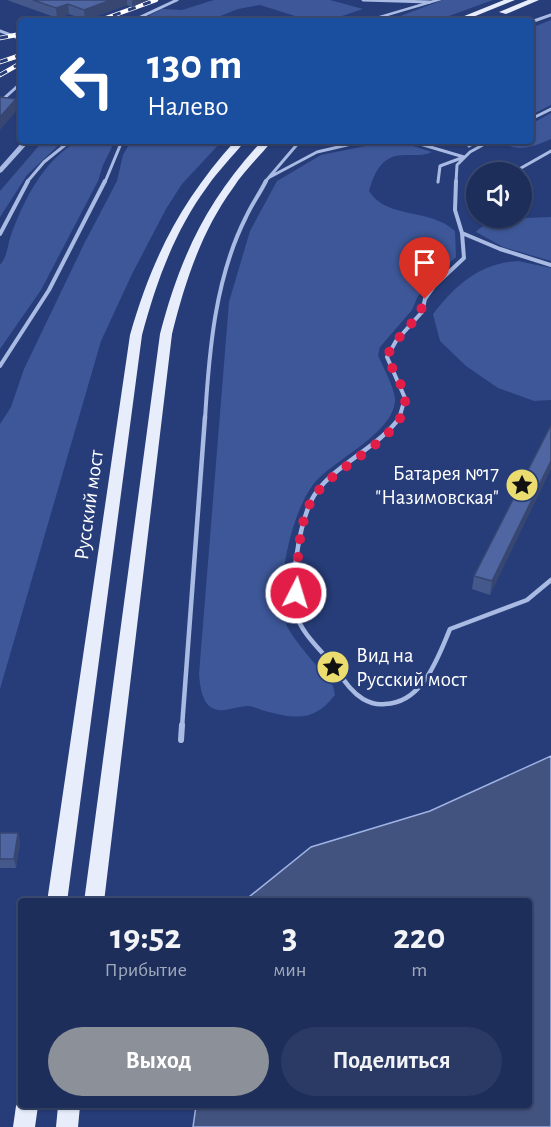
<!DOCTYPE html>
<html lang="ru">
<meta charset="utf-8">
<style>
body{margin:0;font-family:"Alegreya Sans",sans-serif;background:#2a3a64;color:#f1f3f6;height:100vh;display:flex;flex-direction:column;font-size:22px;white-space:nowrap}
*{box-sizing:border-box;margin:0}
p{font-size:20px;color:#a0a8bb}
.icon{flex:none;width:33px;height:33px;fill:none;stroke:currentColor;stroke-width:2;stroke-linecap:round;stroke-linejoin:round}
.map{position:relative;flex:1;overflow:hidden}
.sheet{position:absolute;left:18px;top:898px;width:514px;height:210px;display:flex;flex-direction:column;background:#1d2e5b;border-radius:6px;box-shadow:0 2px 4px #0004,0 0 0 2px #3b4a71}
.sheet>*{flex:none}
.banner{position:absolute;left:18px;top:18px;width:516px;height:126px;border-radius:6px;box-shadow:0 2px 4px #0004,0 0 0 2px #3b4a71;background:#1a4fa0;color:#fff;overflow:hidden}
.buttons{position:absolute;left:466px;top:162px;display:grid;gap:12px}
.buttons a{display:grid;place-items:center;width:66px;height:66px;border-radius:50%;background:#1d2e5b;box-shadow:0 2px 4px #0004,0 0 0 2px #3b4a71;font-size:30px}
.pin{position:absolute;display:grid;place-items:center;width:51px;height:51px;color:#fff;margin:-62px -26px;border-radius:50% 50% 50% 0;rotate:-45deg;box-shadow:0 0 6px #0007}
.pin .icon{rotate:45deg}
.me{position:absolute;width:66px;margin:-33px;rotate:5deg;stroke-linejoin:round;filter:drop-shadow(0 0 4px #0008)}
.turn{display:flex;align-items:center;gap:21px;height:126px;padding:0 30px;font-size:27px}
.turn .icon{width:78px;height:78px;stroke-width:2.5}
.turn b{display:block;font-size:42px;line-height:51px}
.eta{display:flex;justify-content:space-evenly;align-items:center;height:102px;text-align:center}
.eta b{font-size:36px;font-weight:600;line-height:42px}
.button{display:flex;gap:12px;margin-top:auto;padding:12px 30px}
.button a{flex:1;height:69px;border-radius:36px;background:#8c9099;color:#fff;font-size:24px;font-weight:600;line-height:69px;text-align:center}
.button a+a{background:#2a3a64;color:#f1f3f6}
.map>svg:first-child{display:block}
.green{fill:#3d5798}
.water{fill:#435380;stroke:#9eb3e3;stroke-width:1.5}
.lines{fill:none;stroke-linecap:round;stroke-linejoin:round}
.path{stroke:#a9bae3;stroke-width:2;stroke-dasharray:2 4;stroke-linecap:butt}
.service-far3{stroke:#a9bae3;stroke-width:3}
.service-far2{stroke:#a9bae3;stroke-width:4}
.service-far1{stroke:#a9bae3;stroke-width:4.5}
.service{stroke:#a9bae3;stroke-width:6}
.tertiary{fill:#a9bae3;fill-rule:evenodd}
.primary{fill:#e8edfc;fill-rule:evenodd}
.rail-casing{stroke:#fff;stroke-width:4.5}
.rail{stroke:#273d79;stroke-width:3;stroke-dasharray:8;stroke-linecap:butt}
.wall{fill:#44588b}
.shaded-wall{fill:#374771}
.building{fill:#4f66a2;stroke:#374771;stroke-width:1.5}
.route{stroke:#e11d48;stroke-width:10;stroke-dasharray:0 18}
.labels{text-anchor:middle;dominant-baseline:central;stroke-width:6;stroke-linejoin:round;paint-order:stroke}
.poi-label{font-size:21px;fill:#fff;stroke:#273d79;text-anchor:end}
.street-label{font-size:21px;fill:#fff;stroke:#273d79}
</style>
<div class="map">
<svg width="551" height="1127" viewBox="0 0 551 1127">
<rect width="100%" height="100%" fill="#273d79"/>
<path class="green" d="M 214,0 L 330,0 L 363,9 L 342,16 L 308,20 L 260,5 L 238,9 L 208,21 L 139,21 L 162,9 L 182,10 Z
M 443,0 L 493,0 L 435,21 L 387,21 Z
M 551,20 L 551,105 L 531,115 L 531,28 Z
M 551,113 L 551,139 C 535,146 519,153 503,143 L 503,141 L 531,141 L 531,124 Z
M 43,141 L 63,141 L 27,175 L 0,217 L 0,191 Z
M 77,141 L 115,141 L 103,165 L 98,181 L 41,290 L 0,349 L 0,265 C 8,256 7,246 11,235 C 25,198 42,163 77,141 Z
M 131,141 L 222,141 L 182,184 L 166,209 L 132,274 L 101,341 L 0,689 L 0,424 L 11,407 L 24,369 L 85,242 L 117,181 L 123,155 Z
M 385,142 L 410,145 L 432,152 C 424,156 416,155 407,155 C 383,154 375,170 369,191 C 387,220 429,207 455,231 L 456,257 L 426,284 L 417,298 L 412,310 L 380,347 L 378,355 C 383,368 396,389 395,402 C 392,432 339,458 319,478 C 292,504 274,588 286,624 C 290,636 323,673 333,686 L 335,695 C 314,722 296,719 265,711 C 260,710 253,706 248,706 C 235,706 219,716 208,705 C 201,697 200,684 199,674 L 229,302 L 250,231 L 277,181 L 321,155 Z
M 551,217 L 551,261 L 503,247 L 476,232 C 488,217 532,218 551,217 Z
M 518,261 L 551,268 L 551,400 L 534,401 L 498,388 L 466,366 L 440,341 L 433,314 C 456,285 479,263 518,261 Z"/>
<path class="water" d="M 551,756 L 551,1127 L 193,1127 L 196,1106 L 530,1106 L 530,902 L 244,901 L 311,847 L 430,811 Z"/>
<g class="lines">
<path class="path" d="M 466,185 L 477,184"/>
<path class="service-far3" d="M 363,0 L 430,2
M 132,21 L 177,0
M 531,22 L 551,15
M 0,31 L 21,39
M 0,102 L 21,83
M 531,119 L 551,109
M 410,141 L 464,157
M 469,146 L 478,141
M 514,172 L 551,151
M 270,177 L 317,152 L 364,141
M 27,182 L 44,162 L 70,141
M 105,182 L 122,141
M 265,182 L 300,141
M 438,182 L 440,166 L 464,157
M 456,182 L 457,165 L 470,152 L 490,141"/>
<path class="service-far2" d="M 462,233 L 500,249 L 551,265
M 0,234 L 28,181
M 0,366 L 49,290 L 105,181
M 205,419 C 209,352 215,278 246,217 C 252,204 260,193 266,181
M 399,419 L 405,398 L 387,357 L 396,341 L 422,312 L 425,299 L 434,286 L 464,258 L 462,233 L 455,210 L 456,181"/>
<path class="service-far1" d="M 400,417 C 377,450 328,467 311,501 C 299,527 289,586 296,614 C 302,634 320,649 333,665 C 342,677 350,691 363,699 C 370,703 378,705 385,704 C 423,703 438,657 450,629 L 527,600 L 551,580
M 182,727 L 205,417"/>
<path class="service" d="M 181,740 L 182,725"/>
<path class="tertiary" d="M 433,0 L 442,0 L 371,21 L 362,21 Z
M 23,141 L 30,141 L 2,172 L 0,173 L 0,167 Z"/>
<path class="primary" d="M 504,0 L 515,0 L 463,21 L 452,21 Z
M 528,0 L 539,0 L 506,14 L 499,12 Z
M 235,141 L 245,141 C 232,157 218,171 207,187 C 174,232 156,283 142,335 L 67,902 L 47,902 L 130,335 C 152,258 181,201 235,141 Z
M 262,141 L 272,141 C 259,157 244,171 233,188 C 201,232 185,282 172,334 L 104,902 L 84,902 L 160,334 C 180,257 207,200 262,141 Z
M 21,1097 L 21,1106 L 38,1106 L 35,1127 L 13,1127 L 16,1106 Z
M 58,1106 L 80,1106 L 78,1127 L 56,1127 Z"/>
<g class="rail-casing">
<path id="rail" d="M 98,21 L 156,0
M 0,38 L 21,34
M 0,62 L 21,55
M 0,75 L 21,63"/>
</g>
<use href="#rail" class="rail"/>
</g>
<path class="wall" d="M 7,0 L 148,0 L 132,7 L 127,5 L 85,20 L 69,14 L 57,18 Z
M 476,179 L 477,179 L 477,195 L 475,191 Z
M 551,425 L 490,595 L 472,589 L 474,576 Z
M 0,833 L 18,833 L 20,842 L 16,868 L 0,868 Z"/>
<path class="shaded-wall" d="M 111,0 L 127,0 L 127,5 L 85,20 L 84,10 Z
M 132,0 L 148,0 L 132,7 Z
M 68,4 L 69,14 L 57,18 L 56,8 Z
M 16,99 L 17,110 L 0,130 L 0,117 Z
M 551,461 L 551,469 L 490,595 L 492,581 Z
M 18,833 L 20,842 L 16,868 L 14,859 Z"/>
<path class="building" d="M 33,0 L 111,0 L 84,10 L 68,4 L 56,8 Z
M 0,97 L 16,99 L 0,117 Z
M 551,425 L 551,461 L 492,581 L 474,576 Z
M 0,833 L 18,833 L 14,859 L 0,859 Z"/>
<g class="lines">
<path class="route" d="M 296,593 C 298,563 297,525 313,498 C 333,466 401,440 405,404 C 407,390 392,370 387,357 C 396,334 419,323 425,299"/>
</g>
<defs>
<g id="sight-disc" transform="scale(1.725)"><circle r="9.5" fill="#ebdc6f" stroke="#273d79"/><path d="M0-6L1.8-2.2L6-1.7L2.9 1.2L3.7 5.4L0 3.3L-3.7 5.4L-2.9 1.2L-6-1.7L-1.8-2.2Z" fill="#111"/></g>
</defs>
<g fill-rule="evenodd">
<use href="#sight-disc" x="522" y="485"/>
<use href="#sight-disc" x="333" y="667"/>
</g>
<g class="labels">
<g class="poi-label">
<text x="499" y="473">Батарея №17<tspan x="499" dy="24">"Назимовская"</tspan></text>
<text x="356" y="655" text-anchor="start">Вид на<tspan x="356" dy="24">Русский мост</tspan></text>
</g>
<g class="street-label">
<text transform="translate(89 505) rotate(-82)">Русский мост</text>
</g>
</g>
</svg>
<div class="buttons">
<a><svg class="icon" aria-label="sound" viewBox="0 0 24 24"><path d="M4 9h4l5-4v14l-5-4H4zM17 9q2 3 0 6"/></svg></a>
</div>
<div class="pin" style="left:425px;top:299px;background:#d93025"><svg class="icon" aria-label="arrive" viewBox="0 0 24 24"><path d="M6 21V4h12l-3 4 3 4H6"/></svg></div>
<svg class="me" style="left:296px;top:593px" viewBox="-20 -20 40 40"><circle r="17" fill="#e11d48" stroke="#fff" stroke-width="3"/><path d="M0-11L8 9 0 5-8 9z" fill="#fff"/></svg>
<div class="banner">
<div class="turn"><svg class="icon" aria-label="left" viewBox="0 0 24 24"><path d="M17 20v-9H6M10 6l-5 5 5 5"/></svg><div><b>130 m</b>Налево</div></div>
</div>
<section class="sheet">
<div class="eta">
<div><b>19:52</b><p>Прибытие</p></div>
<div><b>3</b><p>мин</p></div>
<div><b>220</b><p>m</p></div>
</div>
<div class="button"><a>Выход</a><a>Поделиться</a></div>
</section>
</div>
